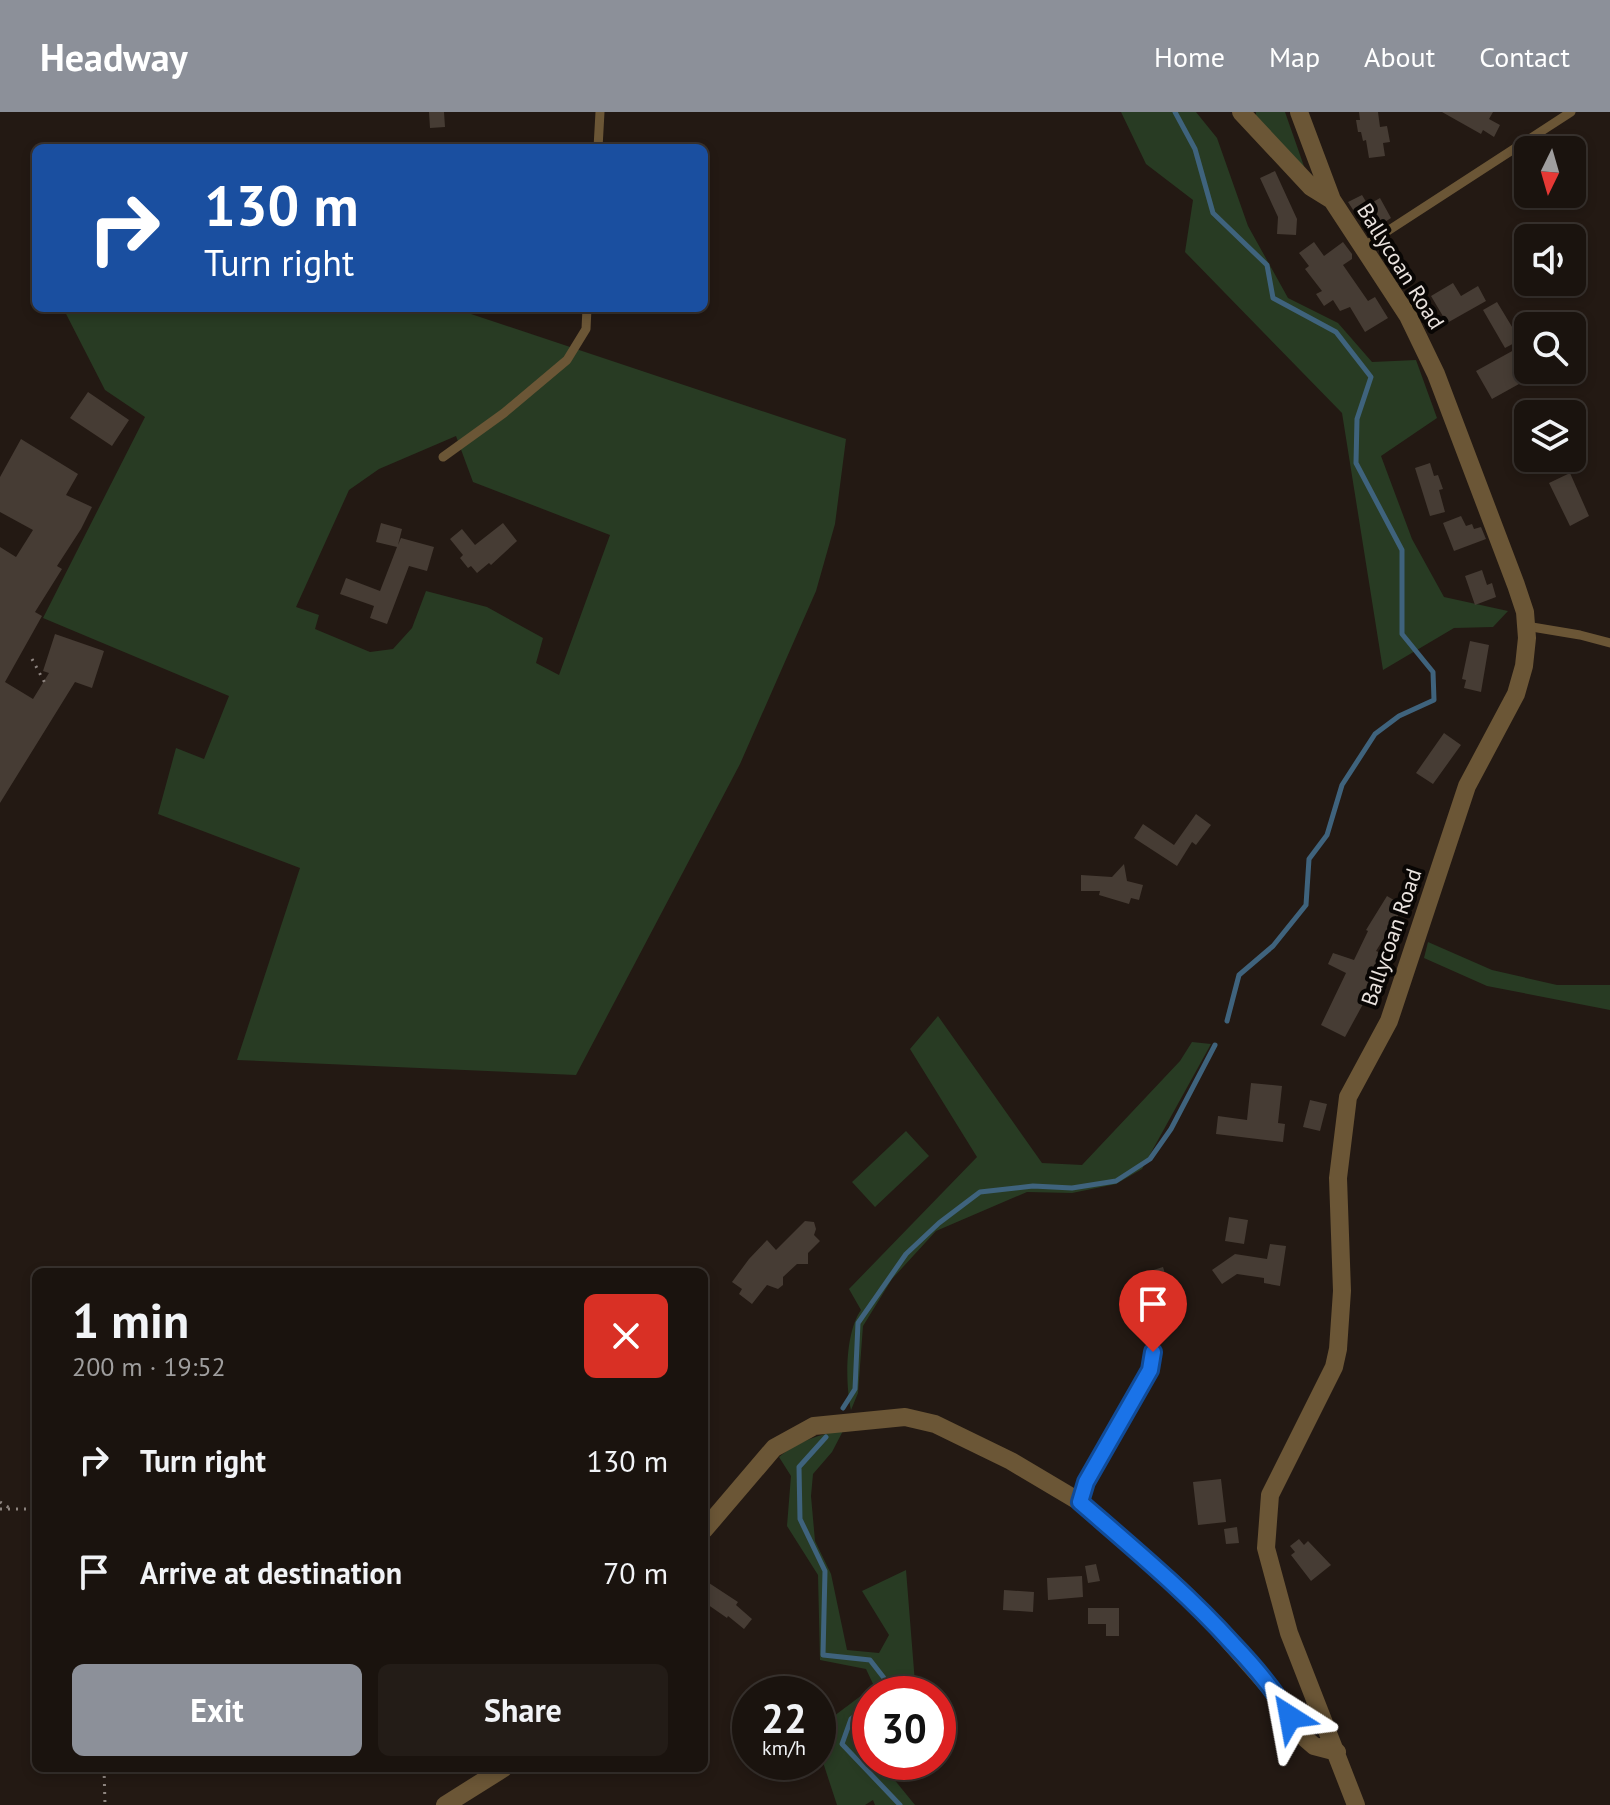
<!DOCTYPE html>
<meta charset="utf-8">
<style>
body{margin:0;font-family:"PT Sans",sans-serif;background:#231c17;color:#f1f3f6;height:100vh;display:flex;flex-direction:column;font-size:30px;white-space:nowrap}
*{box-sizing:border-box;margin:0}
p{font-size:26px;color:#9f9e9e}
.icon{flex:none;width:44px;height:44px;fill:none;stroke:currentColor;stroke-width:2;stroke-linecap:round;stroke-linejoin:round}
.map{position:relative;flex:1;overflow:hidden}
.sheet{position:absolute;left:32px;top:1156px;width:676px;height:504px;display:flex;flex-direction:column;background:#1a130e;border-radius:12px;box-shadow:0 4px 12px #0003,0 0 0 2px #38322e}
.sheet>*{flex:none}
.guide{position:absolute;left:32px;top:32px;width:676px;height:168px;border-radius:12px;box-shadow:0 4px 12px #0003,0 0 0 2px #38322e;background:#1a4fa0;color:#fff;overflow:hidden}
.needle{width:52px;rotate:185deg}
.buttons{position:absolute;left:1514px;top:24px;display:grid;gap:16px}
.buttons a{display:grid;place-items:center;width:72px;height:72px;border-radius:12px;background:#1a130e;box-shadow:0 4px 12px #0003,0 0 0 2px #38322e;font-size:40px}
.speed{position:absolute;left:732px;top:1564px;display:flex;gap:16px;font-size:40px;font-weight:700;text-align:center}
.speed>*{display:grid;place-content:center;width:104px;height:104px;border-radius:50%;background:#1a130e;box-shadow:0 4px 12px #0003,0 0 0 2px #38322e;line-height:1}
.speed small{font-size:20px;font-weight:400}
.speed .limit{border:12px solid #d22;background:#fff;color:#111}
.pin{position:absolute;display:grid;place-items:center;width:68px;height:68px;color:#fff;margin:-82px -34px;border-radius:50% 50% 50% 0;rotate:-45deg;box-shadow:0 0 8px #0007}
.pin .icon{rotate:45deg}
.me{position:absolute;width:88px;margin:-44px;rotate:326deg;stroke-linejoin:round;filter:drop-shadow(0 0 6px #0008)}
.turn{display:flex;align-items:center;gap:28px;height:168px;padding:0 40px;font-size:36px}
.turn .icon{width:104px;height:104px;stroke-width:2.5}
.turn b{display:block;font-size:56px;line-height:68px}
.round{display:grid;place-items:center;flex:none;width:84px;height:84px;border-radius:12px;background:#231c17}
.summary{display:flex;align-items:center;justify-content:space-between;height:136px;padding:0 40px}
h1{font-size:48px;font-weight:700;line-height:60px}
.primary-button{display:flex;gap:16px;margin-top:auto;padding:16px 40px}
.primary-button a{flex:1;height:92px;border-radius:12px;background:#8c9099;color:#fff;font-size:32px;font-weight:700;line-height:92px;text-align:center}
.primary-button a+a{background:#231c17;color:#f1f3f6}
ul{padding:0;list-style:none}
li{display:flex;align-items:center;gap:24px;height:112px;padding:0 40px}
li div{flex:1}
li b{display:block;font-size:30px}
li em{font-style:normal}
header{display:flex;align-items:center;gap:48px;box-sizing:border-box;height:112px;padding:0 40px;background:#8c9099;color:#fff}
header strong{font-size:38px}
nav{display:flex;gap:44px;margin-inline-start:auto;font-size:28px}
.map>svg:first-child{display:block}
.green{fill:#283b23;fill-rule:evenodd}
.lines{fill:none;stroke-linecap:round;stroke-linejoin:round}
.stream{stroke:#3f637d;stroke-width:5}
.building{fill:#463c34}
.path{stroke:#8e8580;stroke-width:3;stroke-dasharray:2 6;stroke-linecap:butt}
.lane{stroke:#6b5636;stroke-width:9}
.street{stroke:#6b5636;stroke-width:18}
.route-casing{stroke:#114b97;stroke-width:20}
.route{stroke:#1a73e8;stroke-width:14}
.labels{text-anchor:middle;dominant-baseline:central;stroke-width:8;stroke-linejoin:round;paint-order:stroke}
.street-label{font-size:22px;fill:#eae3df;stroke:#090604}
</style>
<header>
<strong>Headway</strong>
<nav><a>Home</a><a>Map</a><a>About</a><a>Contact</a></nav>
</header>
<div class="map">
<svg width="1610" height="1693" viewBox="0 0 1610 1693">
<rect width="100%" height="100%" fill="#231913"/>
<path class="green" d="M 1121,0 L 1196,0 L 1217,26 L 1248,114 L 1288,186 L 1338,211 L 1372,250 L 1416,248 L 1437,306 L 1381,344 L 1412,427 L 1444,485 L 1508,499 L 1493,515 L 1454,516 L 1383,558 L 1342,301 L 1185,140 L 1193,88 L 1146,52 Z
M 1256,0 L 1285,0 L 1306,60 L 1256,5 Z
M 63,196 L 453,196 L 846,327 L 835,412 L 816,479 L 740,652 L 576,963 L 237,948 L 300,756 L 158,702 L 176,636 L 204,647 L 229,584 L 43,506 L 145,305 L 105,278 ZM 456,324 L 473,370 L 610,423 L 559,563 L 536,551 L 543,526 L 487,495 L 426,479 L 412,516 L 393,537 L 370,540 L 315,517 L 319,503 L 296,495 L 349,378 L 379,357 Z
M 1428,830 L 1492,858 L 1557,873 L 1610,873 L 1610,898 L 1487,874 L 1424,846 Z
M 938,904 L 1042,1051 L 1082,1053 L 1180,949 L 1192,930 L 1211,932 L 1142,1057 L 1116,1072 L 1072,1081 L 1027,1080 L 936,1119 L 892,1167 L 863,1214 L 858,1281 L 851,1298 C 845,1271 845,1221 861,1198 L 849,1177 L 977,1045 L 910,937 Z
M 906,1019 L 929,1044 L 875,1095 L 852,1070 Z
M 844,1317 L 832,1340 L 813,1362 L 811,1384 L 815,1429 L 831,1462 L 847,1538 L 879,1541 L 889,1523 L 862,1479 L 906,1458 L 915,1571 L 905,1582 L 870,1582 L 870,1621 L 863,1629 L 870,1638 L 870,1650 L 880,1650 L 915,1693 L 875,1693 L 873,1688 L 865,1693 L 837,1693 L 818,1635 L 818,1616 L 874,1574 L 866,1557 L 820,1548 L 818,1463 L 787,1414 L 791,1364 L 779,1345 C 797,1329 820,1323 844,1317 Z"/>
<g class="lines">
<path class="stream" d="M 1175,0 L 1195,37 L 1213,101 L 1267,153 L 1273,186 L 1336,220 L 1371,265 L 1357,307 L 1356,351 L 1402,438 L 1402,522 L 1433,560 L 1434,588 L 1399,604 L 1375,622 L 1342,673 L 1327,723 L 1309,747 L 1306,793 L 1273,834 L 1239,863 L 1227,909
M 843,1296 L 855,1277 L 858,1211 L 906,1142 L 939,1111 L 980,1080 L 1033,1074 L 1072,1076 L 1116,1069 L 1150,1047 L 1171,1017 L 1215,933
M 826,1325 L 799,1355 L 800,1407 L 825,1459 L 823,1543 L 870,1548 L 891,1575 L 882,1582
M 870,1592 L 851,1607 L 842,1632 L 900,1693"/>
</g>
<path class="building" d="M 429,0 L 444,0 L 445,15 L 430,16 Z
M 1359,0 L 1378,0 L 1380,15 L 1387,14 L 1390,30 L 1383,31 L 1385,44 L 1369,46 L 1366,28 L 1363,29 L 1361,20 L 1358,20 L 1356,8 L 1360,8 Z
M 1442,0 L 1493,0 L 1489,7 L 1500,13 L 1494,25 L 1483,18 L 1481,22 Z
M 1275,59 L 1297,107 L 1296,123 L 1277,122 L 1278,105 L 1260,66 Z
M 1362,83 L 1368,93 L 1380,86 L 1391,106 L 1368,121 L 1348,90 Z
M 1314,130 L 1324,144 L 1343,130 L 1352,142 L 1352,147 L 1343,153 L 1368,189 L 1375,185 L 1388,206 L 1365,220 L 1350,195 L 1340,199 L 1333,188 L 1324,194 L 1316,182 L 1322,179 L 1305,157 L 1309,154 L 1299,141 Z
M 1453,171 L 1461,184 L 1478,174 L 1486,189 L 1447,211 L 1431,184 Z
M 1497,190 L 1520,228 L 1505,236 L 1483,198 Z
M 1514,238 L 1527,262 L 1521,265 L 1522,268 L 1519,272 L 1492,287 L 1476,259 Z
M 88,280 L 129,308 L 112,334 L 70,306 Z
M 1528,292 L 1528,326 L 1512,303 Z
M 21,327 L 78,362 L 66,383 L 92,395 L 81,417 L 57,454 L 62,457 L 35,500 L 42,504 L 5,570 L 33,587 L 49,561 L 43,559 L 55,522 L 104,539 L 92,576 L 75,570 L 0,691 L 0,435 L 16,445 L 33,418 L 0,400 L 0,365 Z
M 1430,351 L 1434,364 L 1438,363 L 1443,377 L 1439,378 L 1445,400 L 1430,404 L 1415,356 Z
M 1570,361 L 1589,404 L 1570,414 L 1549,371 Z
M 1461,404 L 1466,414 L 1472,412 L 1474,417 L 1481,415 L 1486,427 L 1454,439 L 1443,411 Z
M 381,411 L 402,417 L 398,433 L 401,426 L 434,435 L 427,459 L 409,454 L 387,512 L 370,506 L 374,494 L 340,482 L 346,466 L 380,479 L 397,435 L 376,430 Z
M 503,411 L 517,429 L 491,453 L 489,451 L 477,461 L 471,454 L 468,456 L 460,446 L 463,443 L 450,427 L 462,417 L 475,433 Z
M 1482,458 L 1487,473 L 1492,471 L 1496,485 L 1475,493 L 1465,464 Z
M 1470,529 L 1489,533 L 1481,580 L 1464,576 L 1466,568 L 1462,567 Z
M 1444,621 L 1461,633 L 1433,672 L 1416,661 Z
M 1196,702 L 1211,713 L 1196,733 L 1192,730 L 1177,754 L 1134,726 L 1143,712 L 1174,733 Z
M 1124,752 L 1127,769 L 1143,773 L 1139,788 L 1131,786 L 1129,792 L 1099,783 L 1100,779 L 1081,779 L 1081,763 L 1112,765 Z
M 1387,784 L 1404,794 L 1376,839 L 1381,841 L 1373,858 L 1380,861 L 1345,925 L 1321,913 L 1346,861 L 1328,852 L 1333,841 L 1354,848 L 1368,819 L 1366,818 Z
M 1251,971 L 1282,974 L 1278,1011 L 1285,1012 L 1283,1030 L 1216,1022 L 1218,1004 L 1247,1008 Z
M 1310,988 L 1327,992 L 1320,1019 L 1303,1015 Z
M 1229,1105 L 1248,1108 L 1244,1132 L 1225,1129 Z
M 805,1109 L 814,1110 L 816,1117 L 814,1123 L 820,1129 L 808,1141 L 808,1152 L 797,1152 L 783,1165 L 783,1173 L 778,1177 L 767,1173 L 752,1192 L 739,1182 L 742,1177 L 732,1170 L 749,1147 L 767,1128 L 776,1138 Z
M 1270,1132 L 1286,1134 L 1280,1174 L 1264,1171 L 1264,1166 L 1237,1162 L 1222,1172 L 1212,1158 L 1235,1142 L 1267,1147 Z
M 1163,1155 L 1173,1187 L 1156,1192 L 1147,1160 Z
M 1221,1367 L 1226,1410 L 1198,1413 L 1193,1370 Z
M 1237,1415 L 1239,1431 L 1226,1432 L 1224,1417 Z
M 1299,1427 L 1304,1433 L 1308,1429 L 1331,1453 L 1311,1469 L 1291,1443 L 1295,1440 L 1290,1434 Z
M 1096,1452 L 1100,1469 L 1088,1471 L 1085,1454 Z
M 1082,1464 L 1083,1485 L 1048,1488 L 1047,1466 Z
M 709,1471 L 738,1490 L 736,1493 L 752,1507 L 744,1517 L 728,1504 L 727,1506 L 704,1490 L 704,1478 Z
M 1004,1478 L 1034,1480 L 1033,1500 L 1003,1498 Z
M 1088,1496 L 1119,1496 L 1119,1524 L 1106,1524 L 1106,1512 L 1088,1512 Z"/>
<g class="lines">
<path class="path" d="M 32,547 L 46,573
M 0,1390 L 11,1397
M 0,1397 L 36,1397
M 104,1656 L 105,1693"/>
<path class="lane" d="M 598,36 L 600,0
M 1363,135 L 1571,0
M 443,345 L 504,301 L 567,248 L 586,217 L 587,196
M 1526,514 L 1580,523 L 1610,531
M 1080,1390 L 1086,1370 L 1150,1258 L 1155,1213"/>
<path class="street" d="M 1241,0 L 1311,75 L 1332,88
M 1299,0 L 1332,88 L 1408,204 L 1436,262 L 1516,473 L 1525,500 L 1527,526 L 1524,554 L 1516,582 L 1467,674 L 1389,909 L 1348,985 L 1338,1066 L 1342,1179 L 1338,1237 L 1334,1255 L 1270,1383 L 1266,1436 L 1289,1521 L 1356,1693
M 704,1418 L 774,1336 L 814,1314 L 905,1305 L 935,1312 L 1011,1349 L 1080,1390 L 1180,1477 L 1214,1512 L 1281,1588 L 1299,1621 L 1314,1634 L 1337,1640
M 445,1693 L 504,1656"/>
</g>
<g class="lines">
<g class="route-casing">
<path id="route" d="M 1153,1240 L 1150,1258 L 1086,1370 L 1080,1390 C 1133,1436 1186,1480 1233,1532 C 1254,1554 1275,1578 1290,1605"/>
</g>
<use href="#route" class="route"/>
</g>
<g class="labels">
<g class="street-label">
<text transform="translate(1401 154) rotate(58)">Ballycoan Road</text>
<text transform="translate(1391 825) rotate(-71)">Ballycoan Road</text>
</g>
</g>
</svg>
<div class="buttons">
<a><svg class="needle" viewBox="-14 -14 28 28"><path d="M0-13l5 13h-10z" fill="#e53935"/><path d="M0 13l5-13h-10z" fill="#9f9e9e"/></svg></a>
<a><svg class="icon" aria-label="sound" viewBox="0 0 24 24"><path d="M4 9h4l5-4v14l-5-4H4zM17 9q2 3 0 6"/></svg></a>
<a><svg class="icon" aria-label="search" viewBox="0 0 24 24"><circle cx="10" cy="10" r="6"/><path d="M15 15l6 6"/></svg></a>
<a><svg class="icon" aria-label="layers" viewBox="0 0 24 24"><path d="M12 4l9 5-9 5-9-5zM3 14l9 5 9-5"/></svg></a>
</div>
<div class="speed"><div>22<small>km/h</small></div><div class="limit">30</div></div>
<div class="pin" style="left:1153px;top:1240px;background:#d93025"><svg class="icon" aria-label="arrive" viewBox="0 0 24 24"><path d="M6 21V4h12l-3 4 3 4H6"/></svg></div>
<svg class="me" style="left:1290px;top:1605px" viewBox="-20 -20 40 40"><path d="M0-17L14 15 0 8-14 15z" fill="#1a73e8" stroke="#fff" stroke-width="4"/></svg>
<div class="guide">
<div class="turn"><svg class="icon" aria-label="right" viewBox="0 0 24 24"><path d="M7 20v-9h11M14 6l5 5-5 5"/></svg><div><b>130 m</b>Turn right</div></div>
</div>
<section class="sheet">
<div class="summary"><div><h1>1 min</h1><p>200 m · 19:52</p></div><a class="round" style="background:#d93025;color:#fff"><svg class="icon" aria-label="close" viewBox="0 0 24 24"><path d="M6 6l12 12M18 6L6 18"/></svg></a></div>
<ul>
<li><svg class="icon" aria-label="right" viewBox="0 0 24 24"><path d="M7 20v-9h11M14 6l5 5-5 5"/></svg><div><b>Turn right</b></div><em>130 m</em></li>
<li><svg class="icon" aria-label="arrive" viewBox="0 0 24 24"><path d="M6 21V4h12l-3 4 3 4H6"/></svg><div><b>Arrive at destination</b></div><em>70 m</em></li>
</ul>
<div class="primary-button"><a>Exit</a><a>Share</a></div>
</section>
</div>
